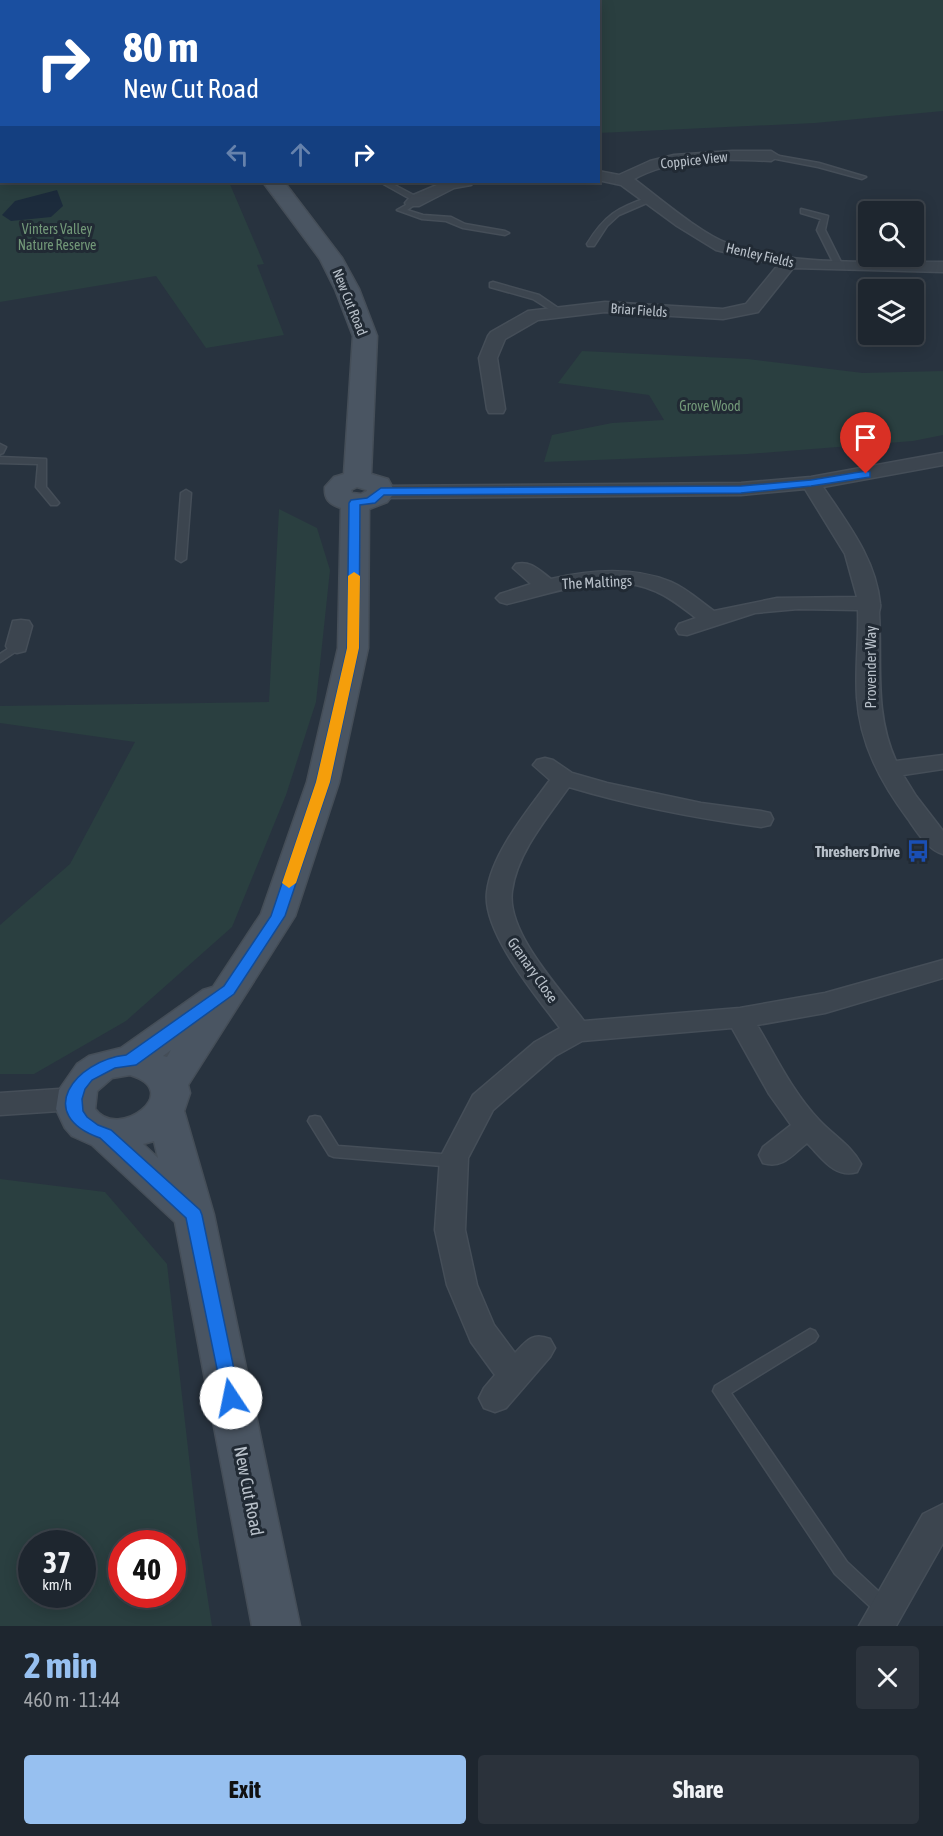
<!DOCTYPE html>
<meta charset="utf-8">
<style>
body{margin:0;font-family:"Asap Condensed",sans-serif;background:#2b323b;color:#f1f3f6;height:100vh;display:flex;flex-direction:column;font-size:22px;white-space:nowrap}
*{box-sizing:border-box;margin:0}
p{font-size:20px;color:#a1a5aa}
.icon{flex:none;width:33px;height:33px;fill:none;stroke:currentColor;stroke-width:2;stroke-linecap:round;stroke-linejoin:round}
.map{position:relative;height:1626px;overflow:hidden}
.side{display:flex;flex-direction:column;background:#1e262f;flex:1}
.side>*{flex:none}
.guide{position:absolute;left:0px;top:0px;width:600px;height:183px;box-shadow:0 3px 15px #0003,0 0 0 2px #3c434b;background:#1a4fa0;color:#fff;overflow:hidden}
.buttons{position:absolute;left:858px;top:201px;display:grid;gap:12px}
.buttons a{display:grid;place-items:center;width:66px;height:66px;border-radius:6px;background:#1e262f;box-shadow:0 3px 15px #0003,0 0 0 2px #3c434b;font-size:30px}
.speed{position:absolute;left:18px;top:1530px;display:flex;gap:12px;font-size:30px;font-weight:700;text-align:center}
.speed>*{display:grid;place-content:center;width:78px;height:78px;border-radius:50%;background:#1e262f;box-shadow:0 3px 15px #0003,0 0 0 2px #3c434b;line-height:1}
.speed small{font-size:15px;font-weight:400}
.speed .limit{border:9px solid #d22;background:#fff;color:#111}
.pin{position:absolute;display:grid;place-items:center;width:51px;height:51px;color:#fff;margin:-62px -26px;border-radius:50% 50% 50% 0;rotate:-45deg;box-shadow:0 0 6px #0007}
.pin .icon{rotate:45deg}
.me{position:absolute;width:66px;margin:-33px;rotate:349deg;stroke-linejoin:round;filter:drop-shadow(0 0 4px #0008)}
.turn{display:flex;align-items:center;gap:21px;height:126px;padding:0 24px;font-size:27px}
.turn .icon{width:78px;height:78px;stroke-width:2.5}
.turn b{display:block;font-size:42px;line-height:51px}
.lanes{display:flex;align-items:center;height:57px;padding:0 24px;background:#0003;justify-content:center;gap:30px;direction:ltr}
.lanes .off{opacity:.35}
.round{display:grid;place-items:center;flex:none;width:63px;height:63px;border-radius:6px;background:#2b323b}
.headline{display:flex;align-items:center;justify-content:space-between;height:102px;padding:0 24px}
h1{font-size:36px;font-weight:700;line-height:45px;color:#97c0f0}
.primary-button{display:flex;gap:12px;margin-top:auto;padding:12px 24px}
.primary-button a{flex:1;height:69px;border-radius:6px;background:#97c0f0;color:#111;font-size:24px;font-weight:700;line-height:69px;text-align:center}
.primary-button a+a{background:#2b323b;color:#f1f3f6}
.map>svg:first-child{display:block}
.green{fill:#2a3f40;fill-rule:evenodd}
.water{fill:#1c2b3c}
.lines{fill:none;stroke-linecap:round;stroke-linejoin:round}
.lane-casing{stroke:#454e58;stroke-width:3}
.street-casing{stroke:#454e58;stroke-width:3}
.secondary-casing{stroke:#454e58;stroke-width:3}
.lane{fill:#3c454f;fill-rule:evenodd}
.street{fill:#3c454f;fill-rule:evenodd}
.secondary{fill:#4a5562;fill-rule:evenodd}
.route{fill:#1a73e8;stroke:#114b97;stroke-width:1.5}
.slow{fill:#f59e0b}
.labels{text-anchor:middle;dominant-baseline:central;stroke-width:6;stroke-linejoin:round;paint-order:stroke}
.far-street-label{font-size:14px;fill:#b8c0c9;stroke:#212a34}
.far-park-label{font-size:14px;fill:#729878;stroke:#212a34}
.street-label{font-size:15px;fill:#b8c0c9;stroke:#212a34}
.poi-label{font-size:15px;font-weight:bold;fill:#b8c0c9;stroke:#212a34;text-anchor:end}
.near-street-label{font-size:18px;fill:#b8c0c9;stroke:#212a34}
</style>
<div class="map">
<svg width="943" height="1626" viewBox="0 0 943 1626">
<rect width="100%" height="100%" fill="#28333f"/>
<path class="green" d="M 438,0 L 943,0 L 943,111 L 815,123 L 599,133 L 598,2 Z
M 0,35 L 2,182 L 229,182 L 264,264 L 257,265 L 284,335 L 206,348 L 156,276 L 0,302 Z
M 582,351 L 748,359 L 863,373 L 943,371 L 943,435 L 913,441 L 748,454 L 544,462 L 552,435 L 612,423 L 664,420 L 649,395 L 558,383 Z
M 279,509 L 317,528 L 330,570 L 316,702 L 286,795 L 232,927 L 126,1021 L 34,1074 L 0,1074 L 0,925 L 70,864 L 135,742 L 0,723 L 0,706 L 269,702 Z
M 0,1179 L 105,1192 L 167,1264 L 198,1536 L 212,1626 L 0,1626 ZM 32,1544 L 82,1544 L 82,1594 L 32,1594 ZM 122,1544 L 172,1544 L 172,1594 L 122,1594 Z"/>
<path class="water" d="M 57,190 L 63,206 L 51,217 L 11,221 L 2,215 L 15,201 Z"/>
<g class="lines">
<g class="lane-casing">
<path id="lane" d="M 768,154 L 819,163 L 866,177 L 862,179 L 818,167 L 771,158 L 768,158 Z
M 380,182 L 389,182 L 421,199 L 414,201 Z
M 649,197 L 656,199 L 619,215 L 607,226 L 594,246 L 588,246 L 587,244 C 605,215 617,208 649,197 Z
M 413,201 L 417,203 L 407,210 L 423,215 L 451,217 L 465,224 L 505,231 L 509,233 L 505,235 L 463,228 L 446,221 L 422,219 L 397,210 Z
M 801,209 L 828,216 L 825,230 L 843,266 L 842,268 L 835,266 L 817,230 L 821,219 L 801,213 Z
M 493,282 L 539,295 L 564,312 L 557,314 L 533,299 L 490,287 L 490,283 Z
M 0,444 L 6,447 L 3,453 L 0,454 Z
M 0,457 L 46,459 L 46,487 L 59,503 L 57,505 L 51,505 L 36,487 L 38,464 L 0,463 Z
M 186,490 L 191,493 L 186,559 L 181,562 L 176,559 L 181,493 Z
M 17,643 L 21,644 L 22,646 L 21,648 L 0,662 L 0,654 Z
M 315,1116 L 320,1117 L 338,1146 L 454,1155 L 459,1157 L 461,1161 L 459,1165 L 454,1167 L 334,1157 L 329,1155 L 308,1121 L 310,1117 Z
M 810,1329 L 815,1331 L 818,1336 L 815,1341 L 731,1393 L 847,1562 L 891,1603 L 894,1609 L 891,1615 L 885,1617 L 879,1615 L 835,1574 L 713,1391 L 715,1386 Z"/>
</g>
<g class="street-casing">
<path id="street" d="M 732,151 L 771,151 L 779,156 L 771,161 C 725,159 676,156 634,179 C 658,197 701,234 729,244 C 795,267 874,261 943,262 L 943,272 L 793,268 L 758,312 L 723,319 L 605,312 L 538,320 L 505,339 L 497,358 L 505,409 L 503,413 L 489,413 L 487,409 L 479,358 L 488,336 L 491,332 L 528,311 L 605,302 L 723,309 L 746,304 L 778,265 L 716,250 L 677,226 L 621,185 L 598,180 L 598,171 L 619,175 L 650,161 L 674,155 Z
M 444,182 L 474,182 L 471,185 L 454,188 L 419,206 L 407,206 L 405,203 L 411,196 Z
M 943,453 L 943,465 L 823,487 C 847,523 876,559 880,604 C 881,607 879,610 879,613 C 882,665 874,713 896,761 L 943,755 L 943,769 L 903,775 L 916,796 L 943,831 L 943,854 C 928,850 917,832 908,819 C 881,783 860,744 857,698 C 855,669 859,639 858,610 L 798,609 L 755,613 L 687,635 L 679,634 L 676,629 L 679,624 L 696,618 C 683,608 671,598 657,592 C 610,570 554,593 507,604 L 500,602 L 496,598 L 500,594 L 531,584 L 513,568 L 516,564 C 531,560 540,571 551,579 C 590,570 633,566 671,582 C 687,589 700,601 714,611 L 777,598 L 857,597 L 845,554 L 805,489 L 741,495 L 381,498 L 374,496 L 371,492 L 374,488 L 381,486 L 741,483 L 811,477 Z
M 21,620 L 29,621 L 32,626 L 25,651 L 17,653 L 9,651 L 6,646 L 13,621 Z
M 545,758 L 553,760 L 572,773 L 607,783 L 701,803 L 761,811 L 770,813 L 773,819 L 770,825 L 761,827 C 696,818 632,806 569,787 C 547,818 517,853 512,891 C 506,932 560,989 584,1021 L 740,1008 L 825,993 L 943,960 L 943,978 L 825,1013 L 757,1025 C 776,1057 793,1093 819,1120 C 833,1135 852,1146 861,1164 L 857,1172 C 835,1179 822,1158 807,1143 C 792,1155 783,1169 763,1163 L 759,1155 L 763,1147 L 791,1125 L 769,1094 L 732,1028 L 582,1041 L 555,1056 L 493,1110 L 468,1158 L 465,1230 L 477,1285 L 494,1325 L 515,1353 C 527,1340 533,1332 550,1339 L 555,1348 L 550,1357 L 506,1408 L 495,1412 L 484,1408 L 479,1398 L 484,1388 L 495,1375 L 471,1342 L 447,1285 L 435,1230 L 440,1158 L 473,1095 L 535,1042 L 560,1028 C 537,997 482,932 487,892 C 491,854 528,810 550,780 L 533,765 L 537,760 Z
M 74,1088 L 84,1091 L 88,1099 L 84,1107 L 74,1110 L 0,1115 L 0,1093 Z
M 943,1504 L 943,1543 L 896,1626 L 859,1626 L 923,1514 Z"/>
</g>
<g class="secondary-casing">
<path id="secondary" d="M 232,0 L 250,0 L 251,2 L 233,2 Z
M 263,182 L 284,182 L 342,258 L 359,289 L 377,336 L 371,474 L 388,479 L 395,492 L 387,502 L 369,509 L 368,648 L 339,782 L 295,916 L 188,1085 L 190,1093 L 184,1111 L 214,1215 L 300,1626 L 252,1626 L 175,1222 L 92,1145 L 72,1136 L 65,1128 L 56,1109 L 59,1090 L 77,1064 L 89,1056 L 121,1048 L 203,990 L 213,987 L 261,914 L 307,782 L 338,648 L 341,508 C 329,504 324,499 325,487 L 334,477 L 344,474 L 353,336 L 335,289 L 320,259 ZM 357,487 L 367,490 L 367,491 L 361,494 L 352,493 L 351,490 ZM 171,1050 L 167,1057 L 163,1056 ZM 130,1075 C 185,1091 118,1141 95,1109 L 97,1091 L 112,1078 ZM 154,1141 L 158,1158 L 143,1144 Z"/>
</g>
<use href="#lane" class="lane"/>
<use href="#street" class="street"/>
<use href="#secondary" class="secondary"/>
</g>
<path class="route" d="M 866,471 L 870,472 L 870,477 L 811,486 L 741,493 L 384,495 L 375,503 L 360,505 L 359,648 L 330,782 L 285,916 L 234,994 L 136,1065 L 115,1068 L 92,1080 L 85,1089 L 82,1099 L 83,1111 L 87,1117 L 98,1125 L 111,1130 L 200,1210 L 202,1215 L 240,1398 L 237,1403 L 231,1405 L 224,1403 L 186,1218 L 100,1138 C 34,1115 74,1061 126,1055 L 224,986 L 271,916 L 316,782 L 347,648 L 349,503 L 351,500 L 367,498 L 381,488 L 741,486 L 811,480 Z"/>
<path class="slow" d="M 354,572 L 360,576 L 359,648 L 330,782 L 296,883 L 289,888 L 282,883 L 316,782 L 347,648 L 348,576 Z"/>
<defs>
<g id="bus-bare" transform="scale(1.8)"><path d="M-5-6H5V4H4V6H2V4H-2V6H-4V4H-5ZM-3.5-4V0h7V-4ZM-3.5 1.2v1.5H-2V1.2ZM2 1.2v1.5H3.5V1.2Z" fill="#1a4fb4" stroke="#212a34" stroke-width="2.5" paint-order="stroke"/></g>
</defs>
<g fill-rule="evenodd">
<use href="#bus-bare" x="918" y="851"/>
</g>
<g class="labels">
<g class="far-street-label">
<text transform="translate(694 160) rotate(-6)">Coppice View</text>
<text transform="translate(760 255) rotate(13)">Henley Fields</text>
<text transform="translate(350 302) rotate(68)">New Cut Road</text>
<text transform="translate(639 310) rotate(4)">Briar Fields</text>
</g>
<g class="far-park-label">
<text x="57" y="229">Vinters Valley<tspan x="57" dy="16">Nature Reserve</tspan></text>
<text x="710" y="406">Grove Wood</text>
</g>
<g class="street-label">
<text transform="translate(597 582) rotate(-3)">The Maltings</text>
<text transform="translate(870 667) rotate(-90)">Provender Way</text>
<text transform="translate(533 970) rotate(55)">Granary Close</text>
</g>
<g class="poi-label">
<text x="900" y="851">Threshers Drive</text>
</g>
<g class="near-street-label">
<text transform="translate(249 1491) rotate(79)">New Cut Road</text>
</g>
</g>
</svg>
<div class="buttons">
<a><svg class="icon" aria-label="search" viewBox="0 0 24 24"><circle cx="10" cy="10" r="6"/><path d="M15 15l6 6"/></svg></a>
<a><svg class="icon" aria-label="layers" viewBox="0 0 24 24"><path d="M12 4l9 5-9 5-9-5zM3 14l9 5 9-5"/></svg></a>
</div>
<div class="speed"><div>37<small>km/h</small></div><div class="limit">40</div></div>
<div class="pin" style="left:866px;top:474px;background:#d93025"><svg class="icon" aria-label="arrive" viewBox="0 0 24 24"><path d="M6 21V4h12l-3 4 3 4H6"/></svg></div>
<svg class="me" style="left:231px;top:1398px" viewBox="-20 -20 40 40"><circle r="19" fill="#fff"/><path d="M0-13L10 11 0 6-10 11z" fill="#1a73e8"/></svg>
<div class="guide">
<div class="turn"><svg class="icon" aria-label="right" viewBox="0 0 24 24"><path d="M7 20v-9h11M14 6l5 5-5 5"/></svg><div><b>80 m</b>New Cut Road</div></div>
<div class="lanes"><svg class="icon off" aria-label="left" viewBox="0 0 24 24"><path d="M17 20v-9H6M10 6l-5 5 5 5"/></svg><svg class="icon off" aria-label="ahead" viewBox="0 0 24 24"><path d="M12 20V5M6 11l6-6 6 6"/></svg><svg class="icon" aria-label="right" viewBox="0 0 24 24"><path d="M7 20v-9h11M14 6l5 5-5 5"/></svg></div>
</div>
</div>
<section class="side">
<div class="headline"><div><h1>2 min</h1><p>460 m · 11:44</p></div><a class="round"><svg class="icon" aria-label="close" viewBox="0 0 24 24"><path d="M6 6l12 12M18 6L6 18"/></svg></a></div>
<div class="primary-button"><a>Exit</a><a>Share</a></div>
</section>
